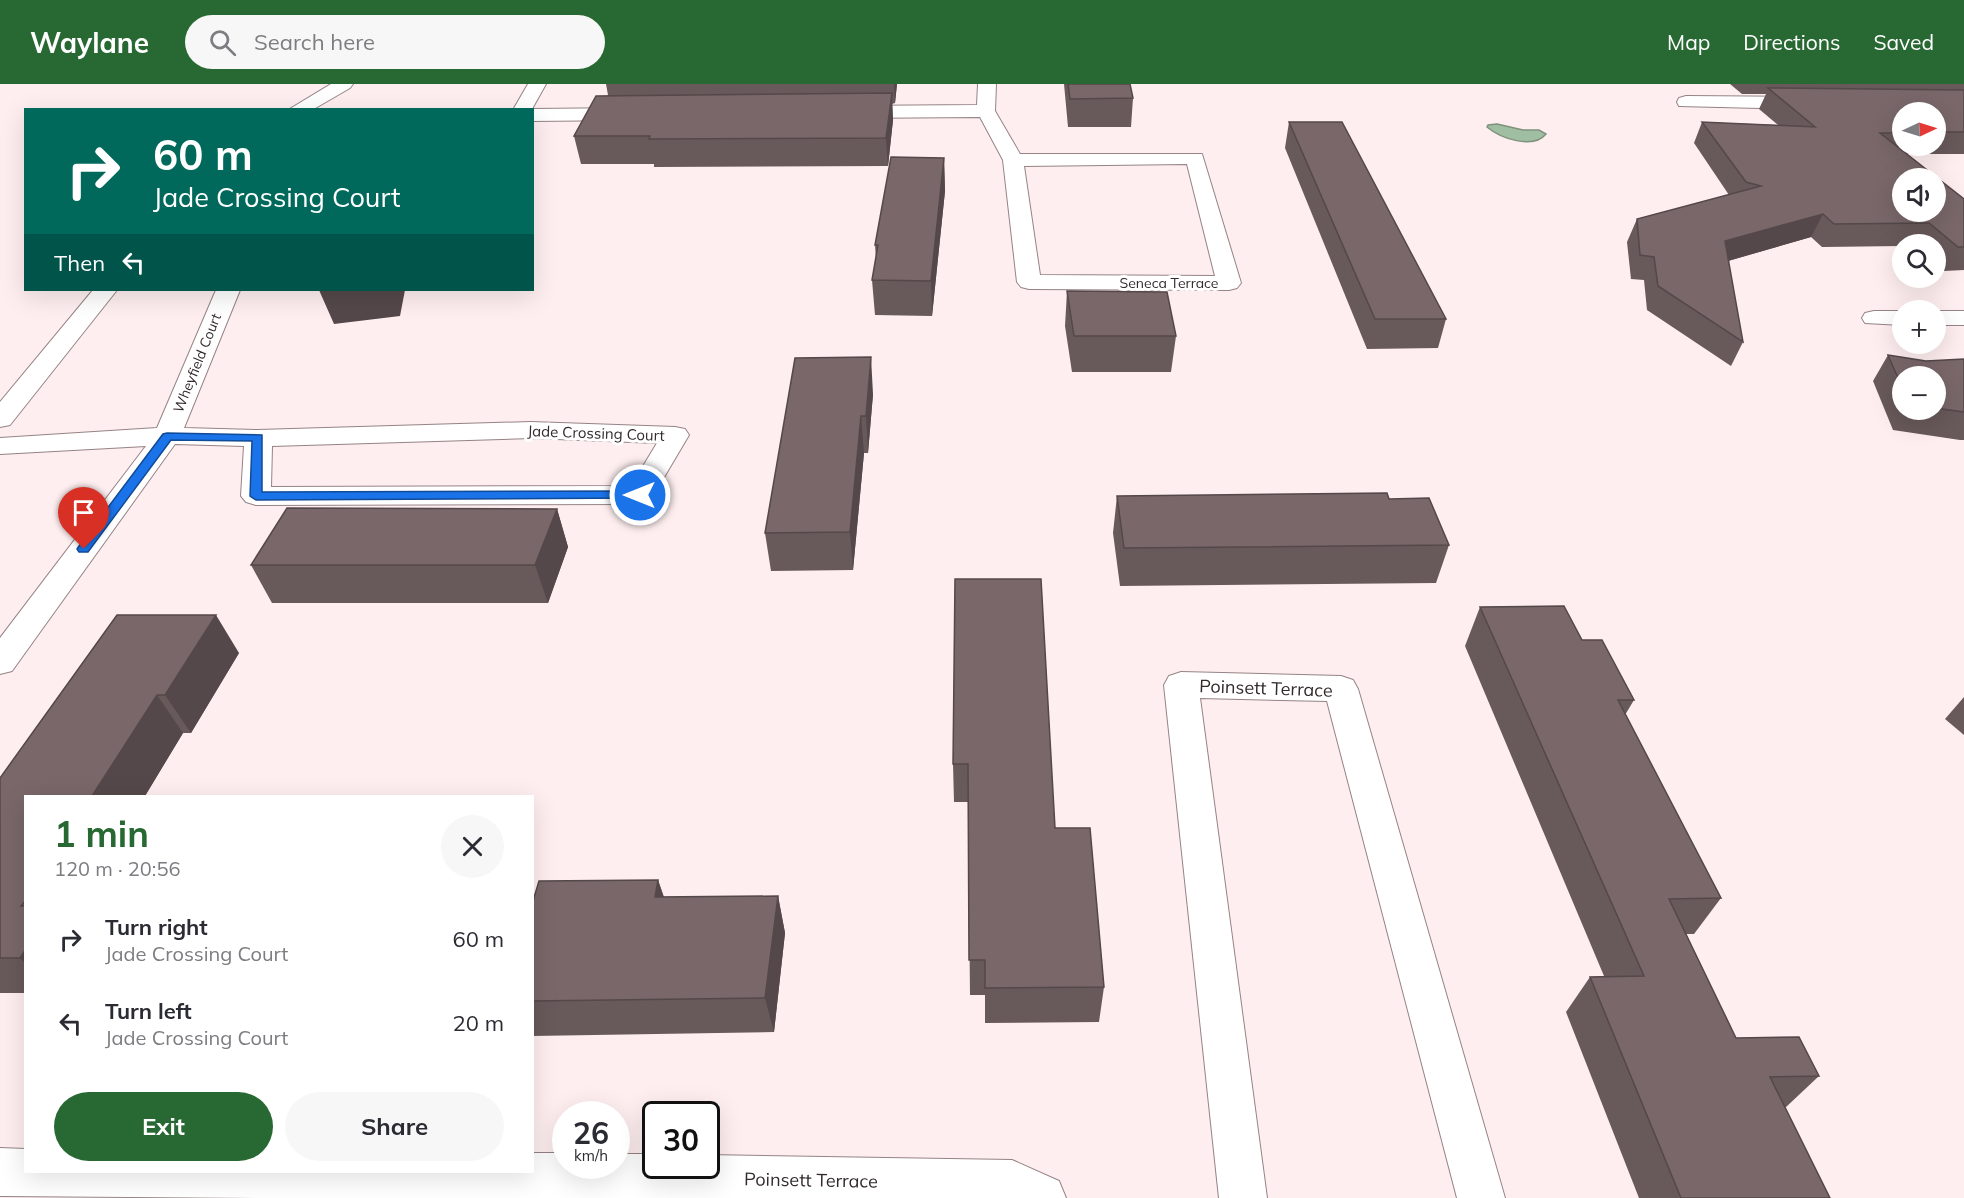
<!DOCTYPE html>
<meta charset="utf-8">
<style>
body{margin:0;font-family:Mulish,sans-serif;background:#f7f7f7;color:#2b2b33;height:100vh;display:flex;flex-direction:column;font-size:22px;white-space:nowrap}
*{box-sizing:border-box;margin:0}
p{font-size:20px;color:#7c7c81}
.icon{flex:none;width:33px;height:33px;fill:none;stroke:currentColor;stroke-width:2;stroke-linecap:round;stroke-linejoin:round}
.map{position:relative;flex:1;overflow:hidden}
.side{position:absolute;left:24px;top:711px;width:510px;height:378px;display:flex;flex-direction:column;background:#fff;border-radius:0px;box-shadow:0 6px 24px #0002}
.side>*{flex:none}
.banner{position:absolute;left:24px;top:24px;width:510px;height:183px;border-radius:0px;box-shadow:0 6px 24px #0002;background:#00695c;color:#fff;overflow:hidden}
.needle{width:39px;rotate:86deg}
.fabs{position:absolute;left:1892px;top:18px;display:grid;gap:12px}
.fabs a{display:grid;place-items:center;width:54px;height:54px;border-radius:50%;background:#fff;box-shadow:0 6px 24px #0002;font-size:30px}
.speed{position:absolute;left:552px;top:1017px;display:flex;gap:12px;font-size:30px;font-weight:700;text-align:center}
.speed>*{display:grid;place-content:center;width:78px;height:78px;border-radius:50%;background:#fff;box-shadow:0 6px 24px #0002;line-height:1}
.speed small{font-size:15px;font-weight:400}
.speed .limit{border:3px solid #111;border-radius:9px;background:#fff;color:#111}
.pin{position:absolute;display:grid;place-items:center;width:51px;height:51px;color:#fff;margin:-62px -26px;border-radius:50% 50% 50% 0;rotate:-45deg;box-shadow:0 0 6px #0007}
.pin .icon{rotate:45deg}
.me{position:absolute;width:66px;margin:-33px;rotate:270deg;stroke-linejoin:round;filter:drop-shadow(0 0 4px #0008)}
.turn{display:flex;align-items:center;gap:21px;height:126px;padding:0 30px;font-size:27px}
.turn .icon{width:78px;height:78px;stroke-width:2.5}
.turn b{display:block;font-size:42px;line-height:51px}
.then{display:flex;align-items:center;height:57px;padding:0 30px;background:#0003;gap:12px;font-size:22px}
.round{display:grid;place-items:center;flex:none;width:63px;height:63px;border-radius:32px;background:#f7f7f7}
.headline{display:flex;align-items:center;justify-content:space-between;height:102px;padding:0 30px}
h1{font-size:36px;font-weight:700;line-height:45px;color:#286933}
.primary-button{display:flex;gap:12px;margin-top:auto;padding:12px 30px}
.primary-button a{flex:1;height:69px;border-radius:36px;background:#286933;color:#fff;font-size:24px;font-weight:700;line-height:69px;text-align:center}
.primary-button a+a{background:#f7f7f7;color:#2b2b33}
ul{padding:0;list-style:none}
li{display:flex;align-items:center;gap:18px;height:84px;padding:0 30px}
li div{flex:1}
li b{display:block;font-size:22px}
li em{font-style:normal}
header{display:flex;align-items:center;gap:36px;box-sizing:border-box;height:84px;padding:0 30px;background:#286933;color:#fff}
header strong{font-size:28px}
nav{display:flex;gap:33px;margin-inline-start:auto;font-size:21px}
.search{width:420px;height:54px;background:#f7f7f7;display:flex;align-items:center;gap:15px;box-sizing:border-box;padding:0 21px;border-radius:33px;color:#7c7c81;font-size:22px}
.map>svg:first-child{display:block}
.water{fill:#a0bea2;stroke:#7f927e;stroke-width:1.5}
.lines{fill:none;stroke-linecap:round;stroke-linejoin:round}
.minor-casing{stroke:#958385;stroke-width:2}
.minor{fill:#fff;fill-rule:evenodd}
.wall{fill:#68595a;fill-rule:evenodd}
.shaded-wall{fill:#55484a}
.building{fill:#796769;stroke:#55484a;stroke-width:1.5;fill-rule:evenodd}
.route{fill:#1a73e8;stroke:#114b97;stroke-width:1.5}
.labels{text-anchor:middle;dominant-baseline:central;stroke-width:6;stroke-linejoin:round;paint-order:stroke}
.far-street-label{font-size:14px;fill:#322a2b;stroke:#fff}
.street-label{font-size:15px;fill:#322a2b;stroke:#fff}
.near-street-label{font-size:18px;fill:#322a2b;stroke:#fff}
</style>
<header>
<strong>Waylane</strong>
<div class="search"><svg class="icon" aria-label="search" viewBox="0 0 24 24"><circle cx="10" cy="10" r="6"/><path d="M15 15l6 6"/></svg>Search here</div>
<nav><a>Map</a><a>Directions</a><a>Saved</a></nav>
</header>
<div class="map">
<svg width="1964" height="1114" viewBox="0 0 1964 1114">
<rect width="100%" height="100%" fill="#feeeef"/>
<path class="water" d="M 1497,40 L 1523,46 L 1539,46 L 1546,50 C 1533,66 1500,54 1487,43 L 1488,41 Z"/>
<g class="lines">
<g class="minor-casing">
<path id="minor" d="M 331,0 L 353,0 L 350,4 L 312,26 L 288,26 Z
M 528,0 L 546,0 L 532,25 L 631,24 L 638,26 L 640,30 L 638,34 L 631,36 L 532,37 L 532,26 L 513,26 Z
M 978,0 L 996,0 L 995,27 L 1020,70 L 1202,70 L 1241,199 L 1237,204 L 1229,206 L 1029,205 L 1021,203 L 1017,198 L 1003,76 L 980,33 L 847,34 L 840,32 L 838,28 L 840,24 L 847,22 L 977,21 ZM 1187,80 L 1215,192 L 1040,191 L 1024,82 Z
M 1686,12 L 1806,13 L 1813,15 L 1815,19 L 1813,23 L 1806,25 L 1679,22 L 1677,18 L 1679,14 Z
M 93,206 L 117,206 L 10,341 L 0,343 L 0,318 Z
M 216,206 L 240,206 L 184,344 L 258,346 L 531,338 L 675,343 L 685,345 L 689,351 L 650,417 L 640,420 L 256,421 L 246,418 L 241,412 L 244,362 L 175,360 L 12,587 L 0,590 L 0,554 L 146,362 L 0,370 L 0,354 L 157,344 ZM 531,354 L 657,359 L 631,402 L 271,403 L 272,362 Z
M 1874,227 L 1902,227 L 1902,241 L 1865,239 L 1862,234 L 1865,229 Z
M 1935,227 L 1964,227 L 1964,241 L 1935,241 Z
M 1181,588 L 1341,592 L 1353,596 L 1358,605 L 1505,1114 L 1457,1114 L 1327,617 L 1200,614 L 1267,1114 L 1219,1114 L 1164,601 L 1169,592 Z
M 0,1064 L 26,1065 L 26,1088 L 532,1088 L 532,1069 L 566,1069 L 566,1082 L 616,1082 L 616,1070 L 656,1070 L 656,1082 L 706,1082 L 706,1071 L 1012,1076 L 1059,1097 L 1066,1114 L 270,1114 L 0,1112 Z"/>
</g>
<use href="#minor" class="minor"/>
</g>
<path class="wall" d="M 606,0 L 897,0 L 895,19 L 892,20 L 893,36 L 888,82 L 654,83 L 654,80 L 581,80 L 574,52 L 608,11 Z
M 1064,0 L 1130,0 L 1133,14 L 1131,43 L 1068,43 Z
M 1730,0 L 1964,0 L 1964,70 L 1907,70 L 1964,115 L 1964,186 L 1944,187 L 1935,179 L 1935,160 L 1902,160 L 1902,162 L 1822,163 L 1811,153 L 1728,177 L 1743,258 L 1731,282 L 1647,226 L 1644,196 L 1631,195 L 1627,158 L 1637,135 L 1729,111 L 1694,59 L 1702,38 L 1778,41 L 1759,25 L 1766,10 L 1742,10 ZM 1902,28 L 1935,28 L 1935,62 L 1902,62 Z
M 1289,38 L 1446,235 L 1438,264 L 1367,265 L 1285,64 Z
M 944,74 L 945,107 L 932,232 L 875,231 L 872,196 L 876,175 L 875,161 Z
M 1067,207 L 1176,252 L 1171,288 L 1072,288 L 1065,242 Z
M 1888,271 L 1926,277 L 1964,275 L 1964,356 L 1960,356 L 1893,346 L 1873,297 ZM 1902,292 L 1935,292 L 1935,326 L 1902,326 Z
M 873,310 L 868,369 L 864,369 L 853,486 L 771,487 L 765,449 Z
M 1117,412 L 1389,415 L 1449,461 L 1436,499 L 1120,502 L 1113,449 Z
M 557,425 L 568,463 L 548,519 L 272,519 L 251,481 Z
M 955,495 L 1055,744 L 1104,903 L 1099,938 L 985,939 L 985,911 L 970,911 L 968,718 L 954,718 L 953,680 Z
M 1480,523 L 1582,556 L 1634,616 L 1625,631 L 1721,814 L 1694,850 L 1686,850 L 1736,954 L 1819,992 L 1785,1024 L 1830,1114 L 1639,1114 L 1566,928 L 1590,893 L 1604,892 L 1465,562 Z
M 117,531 L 239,569 L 191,649 L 183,649 L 145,712 L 26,712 L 26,909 L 0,909 L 0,694 Z
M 1964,613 L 1964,651 L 1945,635 Z
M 658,796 L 664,813 L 778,812 L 785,849 L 774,948 L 532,952 L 532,820 Z"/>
<path class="shaded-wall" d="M 894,0 L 897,0 L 895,19 Z
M 892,9 L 893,36 L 888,82 L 886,54 Z
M 944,74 L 945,107 L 932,232 L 931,197 Z
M 1823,130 L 1811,153 L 1714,181 L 1725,157 Z
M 319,206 L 405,206 L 400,232 L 334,240 Z
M 871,273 L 873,310 L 868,369 L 866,332 Z
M 861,332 L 864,369 L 853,486 L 850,448 Z
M 557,425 L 568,463 L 548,519 L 535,481 Z
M 216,531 L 239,569 L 191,649 L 165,611 Z
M 157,611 L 183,649 L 145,712 L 92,712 Z
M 658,796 L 670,832 L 655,813 Z
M 778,812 L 785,849 L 774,948 L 765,914 Z
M 26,865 L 26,880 L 20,874 Z"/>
<path class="building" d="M 1068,0 L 1130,0 L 1133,14 L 1070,15 Z
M 1768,4 L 1964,6 L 1964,48 L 1935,48 L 1935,28 L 1902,28 L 1902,49 L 1880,49 L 1964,115 L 1964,163 L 1958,163 L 1929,139 L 1834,140 L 1823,130 L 1725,157 L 1743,258 L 1658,202 L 1654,173 L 1640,171 L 1637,135 L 1761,102 L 1746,98 L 1702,38 L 1815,43 ZM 1902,94 L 1935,94 L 1935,128 L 1902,128 Z
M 892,9 L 886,54 L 649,55 L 650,52 L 574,52 L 596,12 Z
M 1289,38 L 1342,38 L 1446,235 L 1375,235 Z
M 891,73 L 944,74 L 931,197 L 872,196 L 878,161 L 875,161 Z
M 1067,207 L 1167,208 L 1176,252 L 1074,252 Z
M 1888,271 L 1926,277 L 1964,275 L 1964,328 L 1935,324 L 1935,292 L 1902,292 L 1902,303 Z
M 871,273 L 866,332 L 861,332 L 850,448 L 765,449 L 795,274 Z
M 1387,409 L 1389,415 L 1429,414 L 1449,461 L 1124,464 L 1117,412 Z
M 287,424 L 557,425 L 535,481 L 251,481 Z
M 955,495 L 1041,495 L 1055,744 L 1090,744 L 1104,903 L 985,904 L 985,876 L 969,876 L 968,680 L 953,680 Z
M 1564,522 L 1582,556 L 1602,556 L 1634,616 L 1618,616 L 1721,814 L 1669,815 L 1736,954 L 1799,953 L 1819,992 L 1770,993 L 1830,1114 L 1681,1114 L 1590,893 L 1644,892 L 1480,523 Z
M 117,531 L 216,531 L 165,611 L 157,611 L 92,712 L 26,712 L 26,816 L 21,822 L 26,822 L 26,865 L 20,874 L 0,874 L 0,694 Z
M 658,796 L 655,813 L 778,812 L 765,914 L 532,917 L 532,820 L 539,797 Z"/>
<path class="route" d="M 167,349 L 262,351 L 262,408 L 640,407 L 646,411 L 640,414 L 256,416 L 250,412 L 252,357 L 171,356 L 88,468 L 79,468 L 77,465 L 79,462 L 163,350 Z"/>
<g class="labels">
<g class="far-street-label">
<text x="1169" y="199">Seneca Terrace</text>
<text transform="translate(197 279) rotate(-68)">Wheyfield Court</text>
</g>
<g class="street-label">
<text transform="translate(596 349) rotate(2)">Jade Crossing Court</text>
</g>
<g class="near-street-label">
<text transform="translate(1266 604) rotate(2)">Poinsett Terrace</text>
<text transform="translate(811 1096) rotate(1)">Poinsett Terrace</text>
</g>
</g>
</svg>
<div class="fabs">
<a><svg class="needle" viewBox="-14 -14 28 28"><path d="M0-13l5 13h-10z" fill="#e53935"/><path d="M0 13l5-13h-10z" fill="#7c7c81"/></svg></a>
<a><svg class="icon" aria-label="sound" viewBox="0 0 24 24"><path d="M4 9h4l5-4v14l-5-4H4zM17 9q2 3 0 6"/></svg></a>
<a><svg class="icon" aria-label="search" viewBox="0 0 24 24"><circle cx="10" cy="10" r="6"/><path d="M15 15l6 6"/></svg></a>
<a>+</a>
<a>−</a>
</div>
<div class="speed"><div>26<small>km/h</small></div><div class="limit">30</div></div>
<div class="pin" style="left:84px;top:465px;background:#d93025"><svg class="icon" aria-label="arrive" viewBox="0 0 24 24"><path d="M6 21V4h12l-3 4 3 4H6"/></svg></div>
<svg class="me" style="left:640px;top:411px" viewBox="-20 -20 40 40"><circle r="17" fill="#1a73e8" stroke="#fff" stroke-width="3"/><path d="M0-11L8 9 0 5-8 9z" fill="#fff"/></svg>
<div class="banner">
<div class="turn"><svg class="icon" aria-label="right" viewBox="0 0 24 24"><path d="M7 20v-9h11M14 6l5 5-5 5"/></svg><div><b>60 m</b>Jade Crossing Court</div></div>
<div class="then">Then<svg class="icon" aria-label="left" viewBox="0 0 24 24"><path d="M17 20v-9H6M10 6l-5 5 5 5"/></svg></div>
</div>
<section class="side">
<div class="headline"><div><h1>1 min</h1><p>120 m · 20:56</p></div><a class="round"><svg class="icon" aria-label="close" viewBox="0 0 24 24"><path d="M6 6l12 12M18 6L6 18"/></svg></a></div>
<ul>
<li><svg class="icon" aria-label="right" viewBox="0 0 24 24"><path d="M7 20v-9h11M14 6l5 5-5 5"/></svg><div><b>Turn right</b><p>Jade Crossing Court</p></div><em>60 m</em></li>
<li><svg class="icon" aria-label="left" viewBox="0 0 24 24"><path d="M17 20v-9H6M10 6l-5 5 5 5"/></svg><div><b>Turn left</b><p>Jade Crossing Court</p></div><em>20 m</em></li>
</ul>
<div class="primary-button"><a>Exit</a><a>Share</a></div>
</section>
</div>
